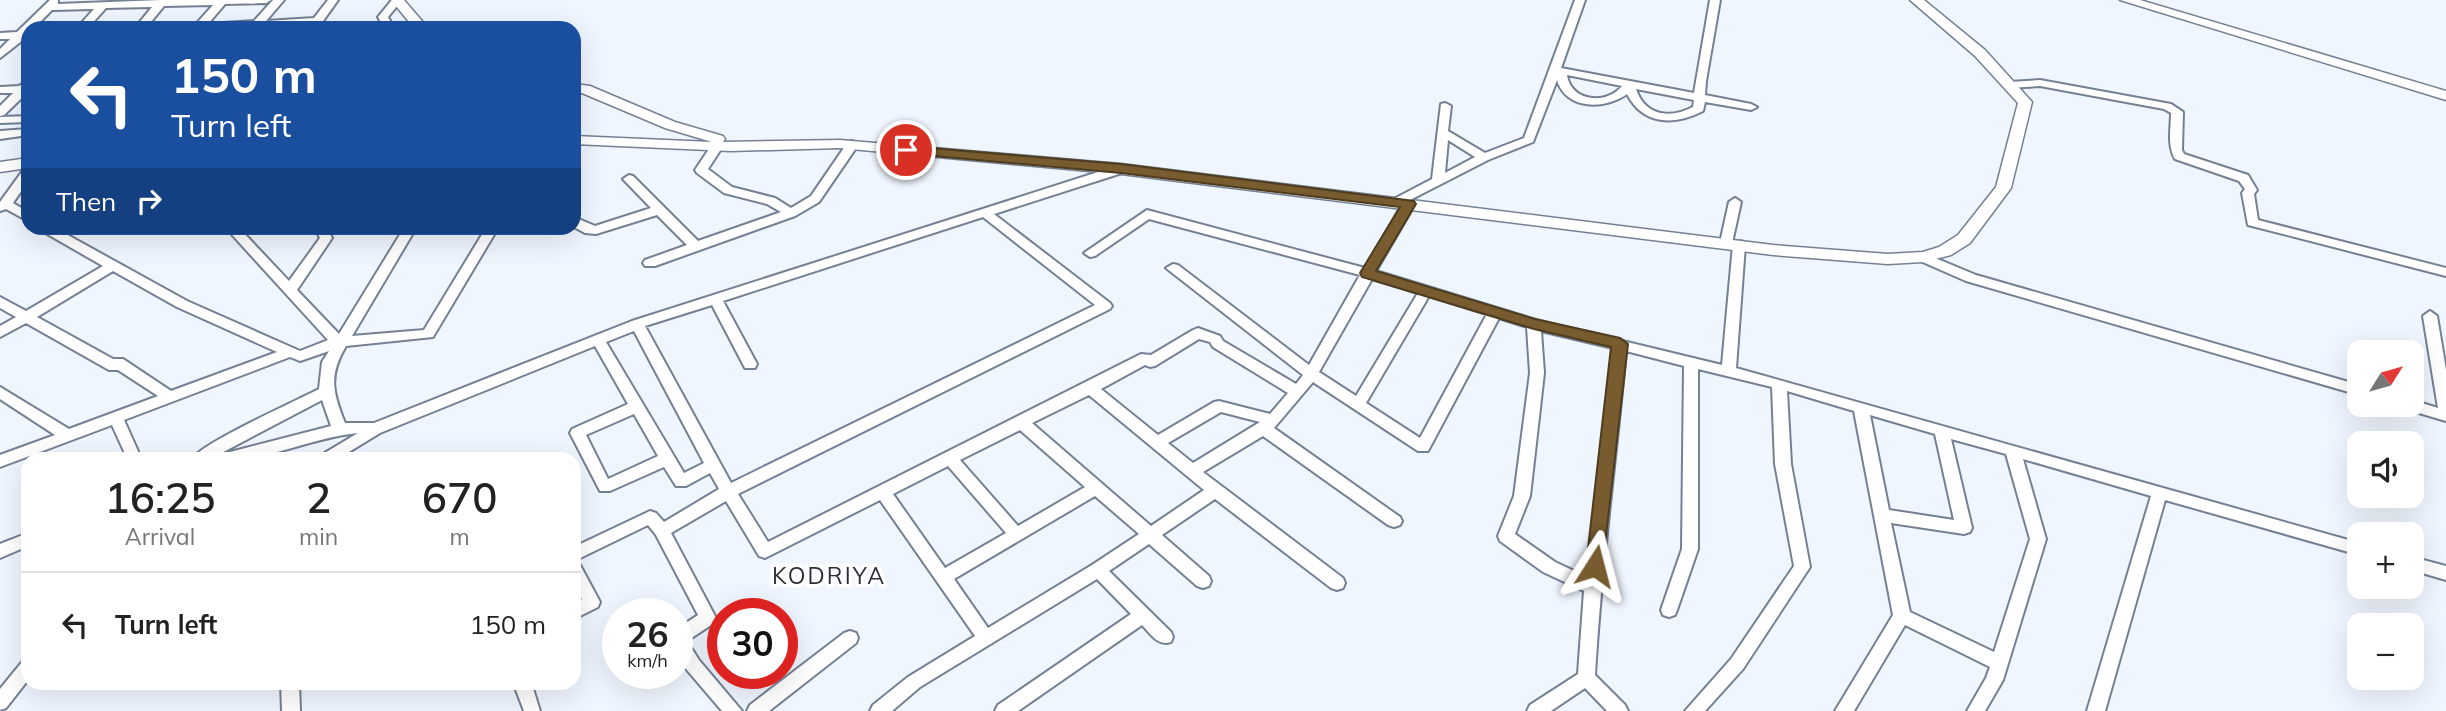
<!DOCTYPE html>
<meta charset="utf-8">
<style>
body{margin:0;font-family:Mulish,sans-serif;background:#f2f2f2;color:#222;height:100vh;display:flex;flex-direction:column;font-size:26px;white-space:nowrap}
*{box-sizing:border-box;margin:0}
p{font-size:23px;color:#767676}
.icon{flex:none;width:38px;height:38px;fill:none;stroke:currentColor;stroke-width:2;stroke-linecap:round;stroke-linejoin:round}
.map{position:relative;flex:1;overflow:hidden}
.panel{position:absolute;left:21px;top:452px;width:560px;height:238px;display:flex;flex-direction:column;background:#fff;border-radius:21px;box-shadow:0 7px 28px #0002}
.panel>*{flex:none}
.hud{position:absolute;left:21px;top:21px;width:560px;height:214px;border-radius:21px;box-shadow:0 7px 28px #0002;background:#1a4fa0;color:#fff;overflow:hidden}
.needle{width:46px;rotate:53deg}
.controls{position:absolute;left:2347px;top:340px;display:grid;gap:14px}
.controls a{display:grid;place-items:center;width:77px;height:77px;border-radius:14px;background:#fff;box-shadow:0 7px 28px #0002;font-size:35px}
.speed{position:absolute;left:602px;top:598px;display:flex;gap:14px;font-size:35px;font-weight:700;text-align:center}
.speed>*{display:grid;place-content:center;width:91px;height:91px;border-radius:50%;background:#fff;box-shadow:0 7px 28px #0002;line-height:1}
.speed small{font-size:18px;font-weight:400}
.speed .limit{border:10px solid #d22;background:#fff;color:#111}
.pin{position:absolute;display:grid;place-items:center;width:60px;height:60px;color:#fff;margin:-30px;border:4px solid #fff;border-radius:50%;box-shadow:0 2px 7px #0007}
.me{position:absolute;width:77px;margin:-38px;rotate:9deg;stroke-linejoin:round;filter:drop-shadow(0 0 5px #0008)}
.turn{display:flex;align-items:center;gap:24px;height:147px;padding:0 35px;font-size:32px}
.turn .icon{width:91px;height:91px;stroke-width:2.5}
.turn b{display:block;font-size:49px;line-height:60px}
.then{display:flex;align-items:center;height:66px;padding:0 35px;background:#0003;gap:14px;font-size:26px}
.eta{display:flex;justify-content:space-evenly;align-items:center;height:119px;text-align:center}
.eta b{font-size:42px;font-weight:600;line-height:49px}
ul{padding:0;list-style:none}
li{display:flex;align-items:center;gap:21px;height:105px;padding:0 35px;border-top:2px solid #e0e0e0}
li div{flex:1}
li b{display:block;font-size:26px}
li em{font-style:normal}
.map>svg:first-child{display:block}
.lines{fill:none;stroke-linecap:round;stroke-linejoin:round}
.minor-casing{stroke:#748194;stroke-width:4}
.tertiary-casing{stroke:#748194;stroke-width:3}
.minor{fill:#fff;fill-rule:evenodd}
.tertiary{fill:#fff;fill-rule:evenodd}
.route{fill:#785c2f;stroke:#4e3c1f;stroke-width:2}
.labels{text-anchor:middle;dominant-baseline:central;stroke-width:7;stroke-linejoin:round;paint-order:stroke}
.quarter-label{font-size:23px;letter-spacing:2px;fill:#2b3139;stroke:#fff}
</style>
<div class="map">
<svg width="2446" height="711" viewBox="0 0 2446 711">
<rect width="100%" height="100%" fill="#f0f6ff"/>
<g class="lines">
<g class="minor-casing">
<path id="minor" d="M 50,0 L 58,0 L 58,4 L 161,0 L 271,0 L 266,3 L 225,4 L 208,24 L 254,21 L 273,0 L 284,0 L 266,21 L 314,18 L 328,0 L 338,0 L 318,28 L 308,28 L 309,25 L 260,28 L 183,28 L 184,26 L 196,24 L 213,5 L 164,6 L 146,28 L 135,28 L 152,7 L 106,8 L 88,28 L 77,28 L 94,9 L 52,10 L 34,28 L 28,28 L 27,37 L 0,58 L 0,49 L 10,39 L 0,39 L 0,33 L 17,32 Z
M 392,0 L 402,0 L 388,17 L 394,28 L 384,28 L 378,17 Z
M 1575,0 L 1585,0 L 1561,68 L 1694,93 L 1710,0 L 1720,0 L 1706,81 L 1705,95 L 1751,104 L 1757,107 L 1751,110 L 1705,102 L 1703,111 C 1674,126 1643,125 1627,94 C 1605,110 1566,110 1557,80 L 1533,142 L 1488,160 L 1410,200 L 1415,204 L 1376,271 L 1536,320 L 1722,365 L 1733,245 L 1739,241 L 1744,242 L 1745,245 L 1736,368 L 2359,543 L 2359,555 L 2165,500 L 2105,711 L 2087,711 L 2151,496 L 2023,459 L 2046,539 L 2003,680 L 1985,711 L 1967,711 L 1986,678 L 1990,667 L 1905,625 L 1854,711 L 1835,711 L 1893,615 L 1854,411 L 1787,391 L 1791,464 L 1810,567 L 1743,669 L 1705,711 L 1685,711 L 1731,659 L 1794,566 L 1775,464 L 1772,387 L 1698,369 L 1698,549 L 1677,610 L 1675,615 L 1669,617 L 1663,615 L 1661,610 L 1682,549 L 1684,366 L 1626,351 C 1616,459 1601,567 1595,675 L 1625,705 L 1628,711 L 1607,711 L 1585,688 L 1551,711 L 1527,711 L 1530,705 L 1578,674 L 1584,591 L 1543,572 L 1500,541 L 1498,536 L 1514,496 L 1530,373 L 1527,327 L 1499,318 L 1428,451 L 1418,451 L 1313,382 L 1274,428 L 1400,517 L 1402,521 L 1400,525 L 1394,527 L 1388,525 L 1263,436 L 1203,472 L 1343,578 L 1345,583 L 1343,588 L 1337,590 L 1331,588 L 1215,499 L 1162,535 L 1209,576 L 1211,581 L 1209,586 L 1203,588 L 1197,586 L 1149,544 L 1109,571 L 1171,632 L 1173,637 L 1171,642 C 1158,647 1150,633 1142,625 L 1018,711 L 995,711 L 998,705 L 1131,614 L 1097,579 L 920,687 L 892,711 L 870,711 L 873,705 L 908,677 L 975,636 L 880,500 L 765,558 L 759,556 L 726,501 L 671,533 L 716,618 L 714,623 L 687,641 L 699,660 L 742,711 L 722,711 L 687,670 L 677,655 L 677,629 L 698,615 L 656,535 L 648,525 L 574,561 L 574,547 L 650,511 L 656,513 L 664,522 L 719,489 L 710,473 L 686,486 L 676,486 L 664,467 L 610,491 L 600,491 L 570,433 L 572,429 L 628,404 L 595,346 L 380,433 L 339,458 L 320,458 L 323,454 L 358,433 C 312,437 268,462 222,458 L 225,454 L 230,452 L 331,426 L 322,400 L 212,458 L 193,458 C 204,442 296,401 319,389 L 322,362 L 329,351 L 300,361 L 290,357 L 124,420 L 141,458 L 127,458 L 112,425 L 0,467 L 0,455 L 55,435 L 0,399 L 0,387 L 69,429 L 158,396 L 118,370 L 109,370 L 26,323 L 0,337 L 0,326 L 16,317 L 0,308 L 0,297 L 26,311 L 103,266 L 42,231 L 40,228 L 55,228 L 187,301 L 300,351 L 328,340 L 226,228 L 239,228 L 289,281 L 320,238 L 315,228 L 327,228 L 332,238 L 297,290 L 339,334 L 404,228 L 416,228 L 352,336 L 424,330 L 486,228 L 498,228 L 433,337 L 346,346 C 328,376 333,393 345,423 L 374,423 L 632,321 L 1117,166 L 1125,166 L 1127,169 L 1125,172 L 994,214 L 1110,303 L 1112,306 L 1110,309 L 738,494 L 768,542 L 1141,354 L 1151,355 L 1193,330 L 1198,328 L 1220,336 L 1223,341 L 1296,384 L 1303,375 L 1166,268 L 1173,264 L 1178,265 L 1309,365 L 1360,275 L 1149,219 L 1095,256 L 1090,257 L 1084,253 L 1147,210 L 1365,268 L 1402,205 L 1392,206 L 1390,203 L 1392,200 L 1432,179 L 1441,104 L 1445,103 L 1451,106 L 1448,131 L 1485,153 L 1524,138 ZM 1567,75 L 1622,86 C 1607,105 1571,102 1567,75 ZM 1636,89 L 1694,100 L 1693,107 C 1670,119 1645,116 1636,89 ZM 1448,140 L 1475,157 L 1445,173 ZM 983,217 L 1095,305 L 731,483 L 645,326 L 712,305 L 745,368 L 755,368 L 757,364 L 723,301 ZM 113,271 L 177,307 L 277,352 L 171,391 L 123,359 L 113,359 L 37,317 ZM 1372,279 L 1418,293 L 1356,396 L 1319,372 ZM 1429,296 L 1487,314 L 1420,438 L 1366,403 ZM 634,331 L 704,463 L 684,473 L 606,342 ZM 1541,331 L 1613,348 L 1594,523 L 1585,576 L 1555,562 L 1515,534 L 1530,496 L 1544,373 ZM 1199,339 L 1210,342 L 1213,347 L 1288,393 L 1270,414 L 1219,401 L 1214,402 L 1158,435 L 1101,389 L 1145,365 L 1150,367 L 1155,366 ZM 1089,395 L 1204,490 L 1151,526 L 1032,423 ZM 1221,412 L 1260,422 L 1193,463 L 1168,443 ZM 634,414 L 658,456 L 608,479 L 586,435 ZM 1870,415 L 1935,434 L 1954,520 L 1889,510 ZM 1020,430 L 1085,487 L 1018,526 L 960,460 ZM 1951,439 L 2006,454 L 2030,539 L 1994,652 L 1910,612 L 1891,523 L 1964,534 L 1970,532 L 1972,528 ZM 948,466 L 1006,533 L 945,568 L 893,494 ZM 1095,496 L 1139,534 L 1092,565 L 988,628 L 954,579 Z
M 28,80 L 28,92 L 4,115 L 0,116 L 0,106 L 13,93 L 0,93 L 0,87 L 19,86 Z
M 2040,80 L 2171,104 L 2183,112 L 2182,150 L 2184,154 L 2248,175 L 2257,190 L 2254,194 L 2258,220 L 2446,268 L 2446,276 L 2248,225 L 2242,193 L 2245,189 L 2239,181 L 2175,159 C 2167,145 2171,128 2171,113 L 2164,109 L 2040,86 L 2009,88 L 2003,85 L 2009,82 Z
M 28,116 L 28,122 L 0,123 L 0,117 Z
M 28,129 L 28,135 L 0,139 L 0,131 Z
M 852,141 L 858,145 L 819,202 L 795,216 L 655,266 L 645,266 L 643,263 L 645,260 L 687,245 L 657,215 L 596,234 L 585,233 L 574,227 L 574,217 L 595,226 L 651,208 L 623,179 L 629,175 L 633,176 L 698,241 L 781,212 L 767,204 L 724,193 L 697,173 L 695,170 L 713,143 L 717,142 L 723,146 L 708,169 L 732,187 L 775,198 L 791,208 L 811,196 L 848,142 Z
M 28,168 L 28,181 L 13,203 L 28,212 L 28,221 L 6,209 L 0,211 L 0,202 L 24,169 Z
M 1735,198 L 1741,202 L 1732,243 L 1726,247 L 1720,243 L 1729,202 Z
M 1923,253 L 1976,275 L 2359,385 L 2359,395 L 1966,281 L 1918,260 L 1917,257 L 1918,254 Z
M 2430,311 L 2437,316 L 2446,370 L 2446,421 L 2402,408 L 2400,404 L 2412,404 L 2412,400 L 2438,408 L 2423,316 Z
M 28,533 L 28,546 L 0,558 L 0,544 Z
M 2412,557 L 2446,566 L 2446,580 L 2412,570 Z
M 574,563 L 580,565 L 600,602 L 598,607 L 574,619 L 574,604 L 582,599 L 574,585 Z
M 850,631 L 856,633 L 858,638 L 856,643 L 769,711 L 747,711 L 750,705 L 844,633 Z
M 28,659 L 28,680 L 6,708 L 0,710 L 0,689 L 22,662 Z
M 281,682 L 299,682 L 300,711 L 282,711 Z
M 513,682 L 531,682 L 540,711 L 524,711 Z"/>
</g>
<g class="tertiary-casing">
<path id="tertiary" d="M 391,0 L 404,0 L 428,28 L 414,28 Z
M 1910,0 L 1924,0 L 1985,50 L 2032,102 L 2011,188 L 1970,243 L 1951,255 L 1923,262 L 1888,264 L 1773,255 L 1121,174 L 840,148 L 730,151 L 574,144 L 574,136 L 712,142 L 665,128 L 582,93 L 574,92 L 574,84 L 590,86 L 675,122 L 723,136 L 725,139 L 723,142 L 840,140 L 1121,164 L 1773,245 L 1888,254 L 1923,252 L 1939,247 L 1958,235 L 1996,187 L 2018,103 L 1975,56 Z
M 2120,0 L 2140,0 L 2446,91 L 2446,100 Z
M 28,158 L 28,168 L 0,172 L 0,162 Z"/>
</g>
<use href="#minor" class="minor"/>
<use href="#tertiary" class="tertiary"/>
</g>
<path class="route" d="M 906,146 L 1121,164 L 1414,201 L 1416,204 L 1376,271 L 1535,319 L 1620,338 L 1628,344 L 1602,571 L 1589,571 L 1586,566 L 1611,347 L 1534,329 L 1362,277 L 1360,273 L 1400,207 L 1121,173 L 901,153 L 899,150 Z"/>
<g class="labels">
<g class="quarter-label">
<text x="829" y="575">KODRIYA</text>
</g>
</g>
</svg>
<div class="controls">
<a><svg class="needle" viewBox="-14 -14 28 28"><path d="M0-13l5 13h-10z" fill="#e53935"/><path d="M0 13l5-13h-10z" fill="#767676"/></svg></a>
<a><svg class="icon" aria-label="sound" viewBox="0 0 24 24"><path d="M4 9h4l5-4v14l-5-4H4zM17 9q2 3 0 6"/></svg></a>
<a>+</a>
<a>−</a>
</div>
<div class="speed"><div>26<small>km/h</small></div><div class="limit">30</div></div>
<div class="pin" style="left:906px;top:150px;background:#d93025"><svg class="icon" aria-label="arrive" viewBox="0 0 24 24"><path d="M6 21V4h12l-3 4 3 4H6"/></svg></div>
<svg class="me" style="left:1595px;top:566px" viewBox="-20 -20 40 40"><path d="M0-17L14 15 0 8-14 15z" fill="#785c2f" stroke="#fff" stroke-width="4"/></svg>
<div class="hud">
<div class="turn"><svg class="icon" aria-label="left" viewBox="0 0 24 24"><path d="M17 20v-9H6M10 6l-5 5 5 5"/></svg><div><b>150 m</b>Turn left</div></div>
<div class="then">Then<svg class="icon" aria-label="right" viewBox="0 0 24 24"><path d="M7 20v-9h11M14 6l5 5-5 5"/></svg></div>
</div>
<section class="panel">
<div class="eta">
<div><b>16:25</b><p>Arrival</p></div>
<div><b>2</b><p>min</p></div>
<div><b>670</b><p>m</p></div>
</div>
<ul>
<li><svg class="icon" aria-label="left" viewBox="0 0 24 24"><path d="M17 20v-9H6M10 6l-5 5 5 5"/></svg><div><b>Turn left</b></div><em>150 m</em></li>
</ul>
</section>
</div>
